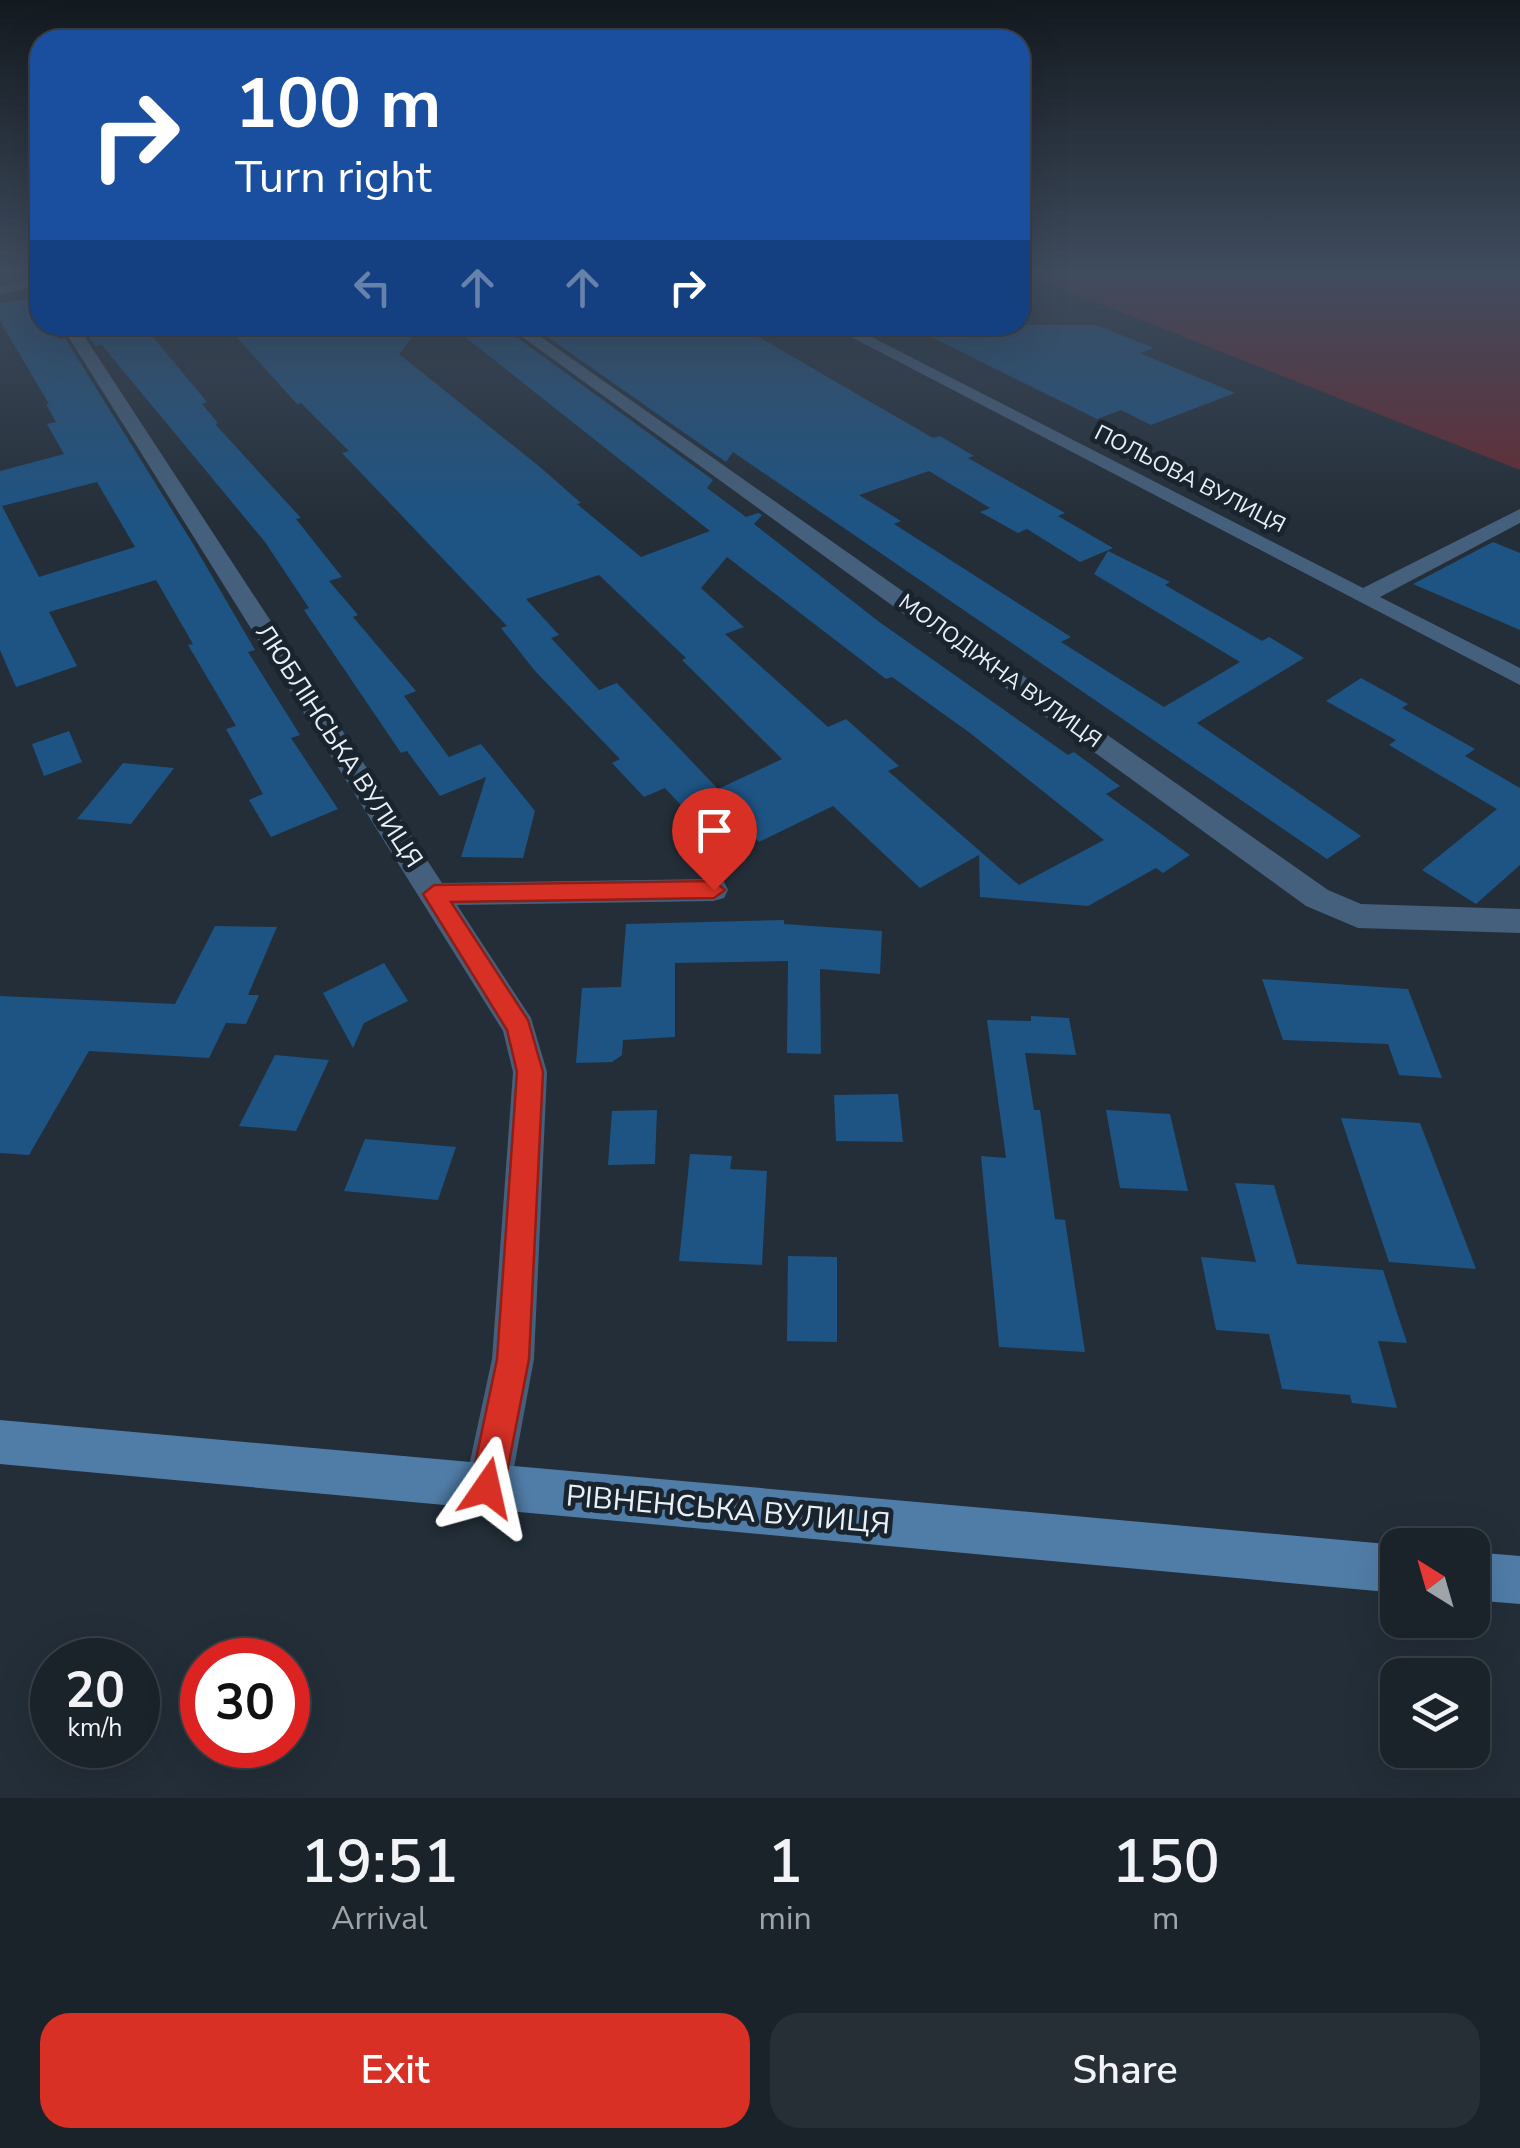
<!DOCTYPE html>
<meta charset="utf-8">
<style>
body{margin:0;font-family:"Nunito Sans",sans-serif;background:#272f36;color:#f1f3f6;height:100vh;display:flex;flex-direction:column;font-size:38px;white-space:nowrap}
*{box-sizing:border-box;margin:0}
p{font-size:32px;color:#9fa4a8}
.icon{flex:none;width:55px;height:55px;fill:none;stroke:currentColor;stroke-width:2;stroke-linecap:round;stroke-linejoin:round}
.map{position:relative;height:1798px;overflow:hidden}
.panel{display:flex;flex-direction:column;background:#1a222a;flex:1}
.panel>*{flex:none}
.top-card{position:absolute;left:30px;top:30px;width:1000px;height:305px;border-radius:30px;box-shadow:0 10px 40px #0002,0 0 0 2px #383f47;background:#1a4fa0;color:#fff;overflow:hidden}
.needle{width:65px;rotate:323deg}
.buttons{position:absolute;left:1380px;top:1528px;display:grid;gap:20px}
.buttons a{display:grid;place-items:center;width:110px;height:110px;border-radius:20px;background:#1a222a;box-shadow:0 10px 40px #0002,0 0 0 2px #383f47;font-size:50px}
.speed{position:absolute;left:30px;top:1638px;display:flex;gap:20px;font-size:50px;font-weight:700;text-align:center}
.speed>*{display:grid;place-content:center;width:130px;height:130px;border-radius:50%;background:#1a222a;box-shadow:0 10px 40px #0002,0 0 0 2px #383f47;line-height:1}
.speed small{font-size:25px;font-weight:400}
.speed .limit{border:15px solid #d22;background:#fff;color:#111}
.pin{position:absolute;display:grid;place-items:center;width:85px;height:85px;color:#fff;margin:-102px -42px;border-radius:50% 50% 50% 0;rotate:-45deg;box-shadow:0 0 10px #0007}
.pin .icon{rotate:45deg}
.me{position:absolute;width:110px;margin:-55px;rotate:11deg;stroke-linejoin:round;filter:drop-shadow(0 0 8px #0008)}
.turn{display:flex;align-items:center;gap:35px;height:210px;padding:0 40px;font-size:45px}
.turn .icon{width:130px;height:130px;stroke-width:2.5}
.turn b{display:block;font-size:70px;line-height:85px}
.lanes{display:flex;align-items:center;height:95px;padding:0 40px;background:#0003;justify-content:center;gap:50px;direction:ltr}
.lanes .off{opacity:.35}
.eta{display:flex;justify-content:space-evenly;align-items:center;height:170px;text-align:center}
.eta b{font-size:60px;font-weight:600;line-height:70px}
.button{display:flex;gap:20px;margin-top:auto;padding:20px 40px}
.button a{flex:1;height:115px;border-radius:30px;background:#d93025;color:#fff;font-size:40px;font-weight:600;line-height:115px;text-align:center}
.button a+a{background:#272f36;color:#f1f3f6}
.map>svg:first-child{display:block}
.green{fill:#662a32}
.building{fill:#1d5484;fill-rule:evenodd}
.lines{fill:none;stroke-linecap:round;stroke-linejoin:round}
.minor{fill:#45607c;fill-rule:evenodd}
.tertiary{fill:#45607c;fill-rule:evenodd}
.secondary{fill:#507da8;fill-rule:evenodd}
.route{fill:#d93025;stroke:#8d1f18;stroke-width:2.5}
.labels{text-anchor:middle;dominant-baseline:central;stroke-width:10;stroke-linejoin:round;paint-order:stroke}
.far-street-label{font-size:22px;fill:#e9f1f8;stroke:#19242e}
.street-label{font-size:25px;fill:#e9f1f8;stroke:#19242e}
.near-street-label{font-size:30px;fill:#e9f1f8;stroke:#19242e}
</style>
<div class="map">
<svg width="1520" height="1798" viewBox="0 0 1520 1798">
<rect width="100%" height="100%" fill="#232e38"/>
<path class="green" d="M 1520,271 L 1520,470 L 1020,272 L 1020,271 Z"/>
<path class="building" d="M 28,298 L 40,311 L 40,325 L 50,325 L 60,340 L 65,338 L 195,547 L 255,650 L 248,652 L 300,735 L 291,738 L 338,809 L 271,837 L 249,800 L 263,794 L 226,729 L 236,726 L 188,645 L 193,644 L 156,580 L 49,612 L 77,666 L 16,687 L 0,650 L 0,471 L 64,454 L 47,424 L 56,422 L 46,404 L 49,404 L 0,321 L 0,303 ZM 97,482 L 135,547 L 39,577 L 2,506 Z
M 127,325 L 143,325 L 207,402 L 202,404 L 218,423 L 215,424 L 301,518 L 296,519 L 342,577 L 329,581 L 358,615 L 353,617 L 416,691 L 404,696 L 449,757 L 481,744 L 535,811 L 523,858 L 461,857 L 486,777 L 440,796 L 407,751 L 401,753 L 304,610 L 309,608 L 265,542 L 101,344 L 96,347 L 87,334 Z
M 226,325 L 422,325 L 399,354 L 540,467 L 581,503 L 577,504 L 641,557 L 710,531 L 450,325 L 493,325 L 519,339 L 713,480 L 707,488 L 746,517 L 758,513 L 762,515 L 754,524 L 878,621 L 1068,755 L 1074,752 L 1120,786 L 1106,794 L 1190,855 L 1163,873 L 1156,868 L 1088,906 L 980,897 L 979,855 L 920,888 L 833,806 L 759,842 L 745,826 L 714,841 L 665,788 L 644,797 L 612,763 L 620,759 L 535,671 L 501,628 L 507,626 L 342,453 L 349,451 L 301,403 L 297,404 ZM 727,557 L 886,679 L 892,677 L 970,733 L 1104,840 L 1019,885 L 888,771 L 899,766 L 846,719 L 828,727 L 725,634 L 744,627 L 701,588 ZM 599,575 L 686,658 L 682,660 L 782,759 L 718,789 L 617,683 L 599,690 L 551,638 L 559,635 L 526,599 Z
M 573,325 L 738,325 L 933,438 L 940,436 L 974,456 L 968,458 L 1065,513 L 1058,516 L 1113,548 L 1080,562 L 1027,529 L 1018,533 L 980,512 L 990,508 L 929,471 L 859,495 L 901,521 L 894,524 L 1071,637 L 1061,642 L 1164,707 L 1240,662 L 1094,574 L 1108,551 L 1170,582 L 1165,585 L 1262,641 L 1269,637 L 1304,658 L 1197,723 L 1361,836 L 1327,859 L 733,452 L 726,462 L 542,333 Z
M 907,325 L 1096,325 L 1154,348 L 1140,353 L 1235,393 L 1151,425 L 1121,410 L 1097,419 Z
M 1493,542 L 1520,553 L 1520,630 L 1413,584 Z
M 1361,678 L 1408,704 L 1402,708 L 1475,749 L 1465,756 L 1520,788 L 1520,865 L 1476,904 L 1422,870 L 1497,809 L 1389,745 L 1396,740 L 1326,701 Z
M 69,731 L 82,762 L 44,776 L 32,744 Z
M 123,763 L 174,768 L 131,824 L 77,819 Z
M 784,920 L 784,924 L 882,931 L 880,974 L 820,969 L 821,1054 L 787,1053 L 788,961 L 675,963 L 675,1037 L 623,1040 L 622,1055 L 612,1062 L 576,1063 L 582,988 L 621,987 L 626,924 Z
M 215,926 L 277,927 L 248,995 L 259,995 L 246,1024 L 226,1023 L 209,1058 L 89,1051 L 29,1155 L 0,1153 L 0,996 L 175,1004 Z
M 384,963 L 408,1001 L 364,1023 L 353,1048 L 323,993 Z
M 1262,979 L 1408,989 L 1442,1078 L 1399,1075 L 1388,1044 L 1283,1040 Z
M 1031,1016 L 1069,1018 L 1076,1055 L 1025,1053 L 1034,1110 L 1040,1110 L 1055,1219 L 1065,1220 L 1085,1352 L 999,1347 L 981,1156 L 1006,1158 L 987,1020 L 1031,1021 Z
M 275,1055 L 329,1060 L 296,1131 L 239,1126 Z
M 898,1094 L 903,1142 L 836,1141 L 834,1095 Z
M 657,1110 L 655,1164 L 608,1165 L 612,1111 Z
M 1106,1110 L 1170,1114 L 1188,1191 L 1120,1188 Z
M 1341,1118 L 1420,1123 L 1476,1269 L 1389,1262 Z
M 365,1139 L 456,1147 L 438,1200 L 344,1191 Z
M 690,1154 L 732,1156 L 730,1169 L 767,1171 L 762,1265 L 679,1261 Z
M 1235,1183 L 1274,1185 L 1297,1264 L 1383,1270 L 1407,1343 L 1378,1341 L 1397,1408 L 1352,1403 L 1350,1395 L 1282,1389 L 1269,1334 L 1216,1330 L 1201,1257 L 1256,1262 Z
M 788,1256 L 837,1257 L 837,1342 L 787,1341 Z"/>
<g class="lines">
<path class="minor" d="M 61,325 L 77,325 L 442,883 L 713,879 L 724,882 L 728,890 L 724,898 L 713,901 L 457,905 L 531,1018 L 547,1072 L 534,1359 L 510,1489 L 503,1505 L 487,1512 L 471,1505 L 464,1489 L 492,1359 L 513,1072 L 503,1031 Z
M 506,325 L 524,325 L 1328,890 L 1361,904 L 1520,909 L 1520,933 L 1358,928 L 1306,906 Z
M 828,325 L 848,325 L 1363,588 L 1520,509 L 1520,523 L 1380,597 L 1520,668 L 1520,685 Z"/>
<path class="tertiary" d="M 40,278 L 40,286 L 0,294 L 0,286 Z"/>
<path class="secondary" d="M 0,1420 L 1398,1545 L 1398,1593 L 0,1464 Z
M 1472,1552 L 1520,1556 L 1520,1604 L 1472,1600 Z"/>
</g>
<linearGradient id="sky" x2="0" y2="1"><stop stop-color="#13191f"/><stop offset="0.52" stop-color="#3f4c5e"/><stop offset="1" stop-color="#3f4c5e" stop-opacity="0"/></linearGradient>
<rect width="1520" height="523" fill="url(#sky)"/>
<path class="route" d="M 714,881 L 725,890 L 714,898 L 451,902 L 528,1020 L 543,1072 L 529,1359 L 504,1488 L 499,1501 L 487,1506 L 475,1501 L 470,1488 L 497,1359 L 517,1072 L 507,1030 L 423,894 L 434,885 Z"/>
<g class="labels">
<g class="far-street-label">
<text transform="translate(1190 479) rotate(27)">ПОЛЬОВА ВУЛИЦЯ</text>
<text transform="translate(1000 671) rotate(36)">МОЛОДІЖНА ВУЛИЦЯ</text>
</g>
<g class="street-label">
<text transform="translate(339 746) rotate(57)">ЛЮБЛІНСЬКА ВУЛИЦЯ</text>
</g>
<g class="near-street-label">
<text transform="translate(728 1510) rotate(5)">РІВНЕНСЬКА ВУЛИЦЯ</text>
</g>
</g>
</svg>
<div class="buttons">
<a><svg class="needle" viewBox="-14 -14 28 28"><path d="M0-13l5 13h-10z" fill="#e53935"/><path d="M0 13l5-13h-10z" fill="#9fa4a8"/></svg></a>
<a><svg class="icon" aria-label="layers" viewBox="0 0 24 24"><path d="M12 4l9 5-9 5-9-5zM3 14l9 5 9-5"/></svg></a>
</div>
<div class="speed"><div>20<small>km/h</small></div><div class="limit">30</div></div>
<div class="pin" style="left:714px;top:890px;background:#d93025"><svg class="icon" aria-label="arrive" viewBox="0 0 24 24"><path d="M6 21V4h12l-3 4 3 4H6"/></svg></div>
<svg class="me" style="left:487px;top:1488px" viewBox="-20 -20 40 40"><path d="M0-17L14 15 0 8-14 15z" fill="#d93025" stroke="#fff" stroke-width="4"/></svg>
<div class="top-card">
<div class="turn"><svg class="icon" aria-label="right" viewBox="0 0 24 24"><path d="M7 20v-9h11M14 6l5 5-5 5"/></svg><div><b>100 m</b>Turn right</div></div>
<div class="lanes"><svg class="icon off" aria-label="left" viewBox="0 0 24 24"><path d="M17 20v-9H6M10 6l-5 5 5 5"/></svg><svg class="icon off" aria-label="ahead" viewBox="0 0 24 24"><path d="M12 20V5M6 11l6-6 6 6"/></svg><svg class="icon off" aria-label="ahead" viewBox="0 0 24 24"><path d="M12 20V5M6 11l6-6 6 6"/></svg><svg class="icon" aria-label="right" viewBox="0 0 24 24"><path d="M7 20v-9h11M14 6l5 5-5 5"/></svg></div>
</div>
</div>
<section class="panel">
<div class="eta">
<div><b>19:51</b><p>Arrival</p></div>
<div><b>1</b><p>min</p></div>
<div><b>150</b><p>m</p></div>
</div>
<div class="button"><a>Exit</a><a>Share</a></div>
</section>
